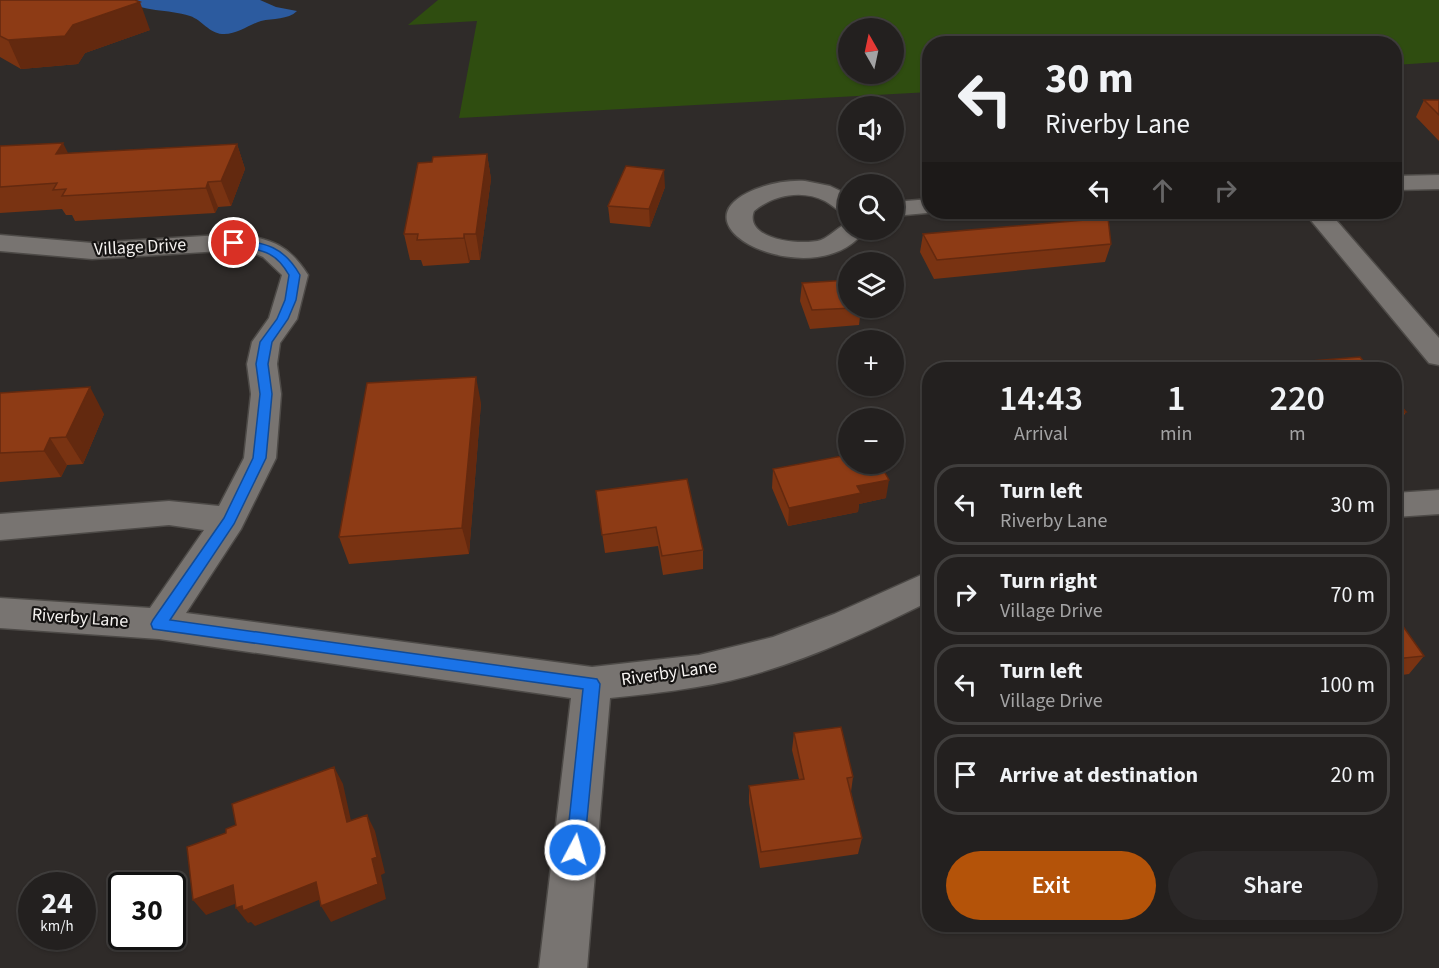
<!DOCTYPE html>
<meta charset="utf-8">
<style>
body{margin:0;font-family:"Source Sans 3",sans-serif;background:#2b2828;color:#f1f3f6;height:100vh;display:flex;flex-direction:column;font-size:22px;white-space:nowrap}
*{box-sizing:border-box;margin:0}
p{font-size:20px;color:#a3a3a4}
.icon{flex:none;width:33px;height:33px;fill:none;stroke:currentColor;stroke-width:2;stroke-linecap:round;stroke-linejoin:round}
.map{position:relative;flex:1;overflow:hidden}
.details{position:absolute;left:922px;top:362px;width:480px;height:570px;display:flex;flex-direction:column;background:#23201f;border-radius:24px;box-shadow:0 2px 4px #0004,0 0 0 2px #403e3d}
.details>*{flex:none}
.banner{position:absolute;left:922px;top:36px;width:480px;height:183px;border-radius:24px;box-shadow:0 2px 4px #0004,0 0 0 2px #403e3d;background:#23201f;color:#f1f3f6;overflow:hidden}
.needle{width:39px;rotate:351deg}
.tools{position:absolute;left:838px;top:18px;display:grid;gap:12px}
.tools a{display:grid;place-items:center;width:66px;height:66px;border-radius:50%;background:#23201f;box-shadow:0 2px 4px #0004,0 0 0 2px #403e3d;font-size:30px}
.speed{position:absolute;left:18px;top:872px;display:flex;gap:12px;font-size:30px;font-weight:700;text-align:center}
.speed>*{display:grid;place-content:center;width:78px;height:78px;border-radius:50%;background:#23201f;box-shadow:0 2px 4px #0004,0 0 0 2px #403e3d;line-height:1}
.speed small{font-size:15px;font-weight:400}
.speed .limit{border:3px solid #111;border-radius:9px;background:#fff;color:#111}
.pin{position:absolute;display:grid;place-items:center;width:51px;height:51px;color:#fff;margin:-26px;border:3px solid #fff;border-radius:50%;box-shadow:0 2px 6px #0007}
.me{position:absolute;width:66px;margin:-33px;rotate:6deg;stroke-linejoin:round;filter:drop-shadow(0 0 4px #0008)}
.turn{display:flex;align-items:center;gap:21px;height:126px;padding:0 24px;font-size:27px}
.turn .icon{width:78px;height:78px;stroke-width:2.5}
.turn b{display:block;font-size:42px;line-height:51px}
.lanes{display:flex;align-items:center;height:57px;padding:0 24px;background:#0003;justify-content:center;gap:30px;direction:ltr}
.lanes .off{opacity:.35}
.eta{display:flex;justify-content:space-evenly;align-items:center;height:102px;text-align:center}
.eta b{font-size:36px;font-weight:600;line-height:42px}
.action{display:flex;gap:12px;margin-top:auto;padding:12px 24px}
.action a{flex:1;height:69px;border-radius:36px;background:#b45309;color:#fff;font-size:24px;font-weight:600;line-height:69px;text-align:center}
.action a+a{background:#2b2828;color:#f1f3f6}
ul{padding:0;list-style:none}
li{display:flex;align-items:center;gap:18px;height:81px;margin:0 12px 9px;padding:0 12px;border:3px solid #403e3d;border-radius:24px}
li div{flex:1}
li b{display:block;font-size:22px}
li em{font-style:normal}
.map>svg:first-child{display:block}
.green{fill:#2f4d10;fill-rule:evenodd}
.water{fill:#2c5b9f}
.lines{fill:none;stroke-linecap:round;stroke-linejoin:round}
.minor-casing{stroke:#4d4a47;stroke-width:3}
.minor{fill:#787471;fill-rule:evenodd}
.wall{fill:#793312}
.shaded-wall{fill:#63290f}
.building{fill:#8d3b15;stroke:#63290f;stroke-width:1.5}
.route{fill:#1a73e8;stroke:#114b97;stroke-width:1.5}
.labels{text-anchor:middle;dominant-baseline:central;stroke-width:4.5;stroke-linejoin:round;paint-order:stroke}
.street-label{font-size:18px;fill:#f6f3f1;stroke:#161413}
</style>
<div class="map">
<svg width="1439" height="968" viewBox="0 0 1439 968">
<rect width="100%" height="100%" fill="#2f2b29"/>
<path class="green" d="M 438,0 L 1439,0 L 1439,62 L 1395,65 L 1395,44 L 930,44 L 930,92 L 459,118 L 477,21 L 408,25 ZM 849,28 L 894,28 L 894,74 L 849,74 Z"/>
<path class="water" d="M 122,0 L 260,0 L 276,7 L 297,11 C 288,20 273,18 261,21 C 248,25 237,35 222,34 C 209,33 202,20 190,16 C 168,9 143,12 122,0 Z"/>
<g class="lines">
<g class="minor-casing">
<path id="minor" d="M 1439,175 L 1439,189 L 1395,190 L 1395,176 Z
M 805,181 L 830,186 L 849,195 L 849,215 C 839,213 834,206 825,201 C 802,189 773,195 754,211 C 743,240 802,246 821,240 C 831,236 838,226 849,223 L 849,230 L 865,230 C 820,295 673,231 747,193 C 765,184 786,180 805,181 Z
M 930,199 L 930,212 L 938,212 L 894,216 L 894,202 Z
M 1304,212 L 1329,212 L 1439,338 L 1439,365 L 1429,363 Z
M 237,234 C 272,239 289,245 308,275 L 297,319 L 280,343 L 277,364 L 281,394 L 276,458 L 241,529 L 186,613 L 592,667 L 699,655 L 773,637 L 834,614 L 930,571 L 930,601 C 856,638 779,674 697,687 C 668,692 639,695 610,698 L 587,968 L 539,968 L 571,698 L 159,639 L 0,628 L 0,598 L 150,608 L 204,530 L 169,525 L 0,540 L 0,514 L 169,501 L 219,506 L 244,458 L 251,394 L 247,364 L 252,342 L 269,318 L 282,275 L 263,257 L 251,252 L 237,250 L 92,259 L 0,251 L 0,235 L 92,243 Z
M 1439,490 L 1439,514 L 1395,517 L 1395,493 Z"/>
</g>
<use href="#minor" class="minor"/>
</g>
<path class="wall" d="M 0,0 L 150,30 L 85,53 L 78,64 L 21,69 L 0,57 Z
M 1424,100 L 1439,100 L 1439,141 L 1416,117 Z
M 237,144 L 245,169 L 231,206 L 218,207 L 215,213 L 75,221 L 72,215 L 66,215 L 62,209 L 0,213 L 0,146 L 68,153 Z
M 487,154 L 491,179 L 480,260 L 470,260 L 469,263 L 423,266 L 421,260 L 410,260 L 404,234 L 432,162 Z
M 665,187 L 650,227 L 610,223 L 608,206 Z
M 923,234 L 1111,244 L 1105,262 L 934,279 L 920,252 Z
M 802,283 L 849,308 L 861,308 L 859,325 L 810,329 L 800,301 Z
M 1312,361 L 1370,369 L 1308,369 Z
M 0,393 L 104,414 L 83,464 L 67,465 L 61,477 L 0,482 Z
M 1395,399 L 1406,412 L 1395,430 Z
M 481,403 L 469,554 L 349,564 L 339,537 Z
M 844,459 L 886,498 L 859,504 L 858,512 L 788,526 L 772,488 L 773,469 Z
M 596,491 L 703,550 L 703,569 L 663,575 L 658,546 L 605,553 Z
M 1395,615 L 1424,656 L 1409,674 L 1395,676 Z
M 794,733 L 853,777 L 851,792 L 862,838 L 858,854 L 760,868 L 749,803 L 749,786 L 799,779 L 792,750 Z"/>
<path class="shaded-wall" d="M 140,2 L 150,30 L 85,53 L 78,64 L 21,69 L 8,40 L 73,25 Z
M 63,143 L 75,167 L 56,154 Z
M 237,144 L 245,169 L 231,206 L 221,181 Z
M 487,154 L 491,179 L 480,260 L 476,234 Z
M 664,170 L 665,187 L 650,227 L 649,209 Z
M 208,182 L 218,207 L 215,213 L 206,188 Z
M 464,234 L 470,260 L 469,263 L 464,238 Z
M 476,377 L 481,403 L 469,554 L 462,528 Z
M 90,387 L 104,414 L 83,464 L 66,437 Z
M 50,438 L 67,465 L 61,477 L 44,451 Z
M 889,480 L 886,498 L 859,504 L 858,512 L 788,526 L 789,508 L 857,486 Z
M 334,767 L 343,784 L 355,839 L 347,822 Z
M 367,815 L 375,831 L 385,873 L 381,875 L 386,899 L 331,922 L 321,906 L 372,859 Z
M 316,882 L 326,897 L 255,926 L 251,922 L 248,923 L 236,908 Z
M 233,885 L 245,900 L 206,915 L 193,900 Z"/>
<path class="building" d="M 0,0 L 135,0 L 140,2 L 73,25 L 65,36 L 8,40 L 0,36 Z
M 1424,100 L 1439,100 L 1439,115 Z
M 63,143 L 56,154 L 237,144 L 221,181 L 208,182 L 206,188 L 62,196 L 66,189 L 53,190 L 57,183 L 0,187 L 0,146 Z
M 487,154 L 476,234 L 464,234 L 464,238 L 417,240 L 418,234 L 404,234 L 418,163 L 432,162 L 433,157 Z
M 626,166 L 664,170 L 649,209 L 608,206 Z
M 1108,218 L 1111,244 L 937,260 L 923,234 Z
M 849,280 L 849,308 L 854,308 L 812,310 L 802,283 Z
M 1360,357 L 1370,369 L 1318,369 L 1312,361 Z
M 476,377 L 462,528 L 339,537 L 367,383 Z
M 90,387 L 66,437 L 50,438 L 44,451 L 0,453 L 0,393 Z
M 1395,399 L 1406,412 L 1395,413 Z
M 842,456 L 844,459 L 849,458 L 849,464 L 880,464 L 889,480 L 857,486 L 861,493 L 789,508 L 773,469 Z
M 687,479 L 703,550 L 662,556 L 656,527 L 602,535 L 596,491 Z
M 1395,615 L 1424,656 L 1395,659 Z
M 841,727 L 853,777 L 847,778 L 862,838 L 761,852 L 749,786 L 804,779 L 794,733 Z
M 334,767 L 347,822 L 367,815 L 377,857 L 372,859 L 378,884 L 321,906 L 316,882 L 243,911 L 242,906 L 236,908 L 233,885 L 193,900 L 187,847 L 226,833 L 226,829 L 236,825 L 232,804 Z"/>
<path class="route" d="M 234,240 C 266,242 284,247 300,275 L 296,300 L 288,319 L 272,342 L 268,364 L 272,394 L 266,458 L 234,524 L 170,620 L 597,679 L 600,684 L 584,850 L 581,856 L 575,858 L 569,856 L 566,850 L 583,689 L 153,629 L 151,624 L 153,620 L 224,518 L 253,458 L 260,394 L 256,364 L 260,342 L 277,319 L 285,300 L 289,275 C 273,247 258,251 230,245 L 229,243 Z"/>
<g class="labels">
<g class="street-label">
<text transform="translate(140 247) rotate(-3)">Village Drive</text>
<text transform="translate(80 618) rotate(4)">Riverby Lane</text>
<text transform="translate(669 673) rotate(-8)">Riverby Lane</text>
</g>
</g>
</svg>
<div class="tools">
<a><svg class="needle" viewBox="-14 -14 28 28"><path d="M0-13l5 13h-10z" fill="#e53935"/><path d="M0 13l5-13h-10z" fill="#a3a3a4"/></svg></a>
<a><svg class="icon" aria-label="sound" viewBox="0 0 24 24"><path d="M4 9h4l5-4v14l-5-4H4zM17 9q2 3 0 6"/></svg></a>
<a><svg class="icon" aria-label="search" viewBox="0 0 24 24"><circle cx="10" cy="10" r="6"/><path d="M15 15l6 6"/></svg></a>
<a><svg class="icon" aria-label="layers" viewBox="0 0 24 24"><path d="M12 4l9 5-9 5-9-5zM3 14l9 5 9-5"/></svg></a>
<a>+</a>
<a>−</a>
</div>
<div class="speed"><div>24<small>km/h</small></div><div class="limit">30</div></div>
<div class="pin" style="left:234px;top:243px;background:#d93025"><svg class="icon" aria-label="arrive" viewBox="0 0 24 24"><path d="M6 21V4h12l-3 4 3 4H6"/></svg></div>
<svg class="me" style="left:575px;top:850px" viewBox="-20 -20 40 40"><circle r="17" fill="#1a73e8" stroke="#fff" stroke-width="3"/><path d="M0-11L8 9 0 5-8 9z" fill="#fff"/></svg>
<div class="banner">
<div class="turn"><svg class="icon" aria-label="left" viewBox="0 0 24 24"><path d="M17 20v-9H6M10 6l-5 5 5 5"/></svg><div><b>30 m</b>Riverby Lane</div></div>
<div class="lanes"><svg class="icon" aria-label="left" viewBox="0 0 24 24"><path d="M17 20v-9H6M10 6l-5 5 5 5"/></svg><svg class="icon off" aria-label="ahead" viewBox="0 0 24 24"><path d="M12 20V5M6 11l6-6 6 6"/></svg><svg class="icon off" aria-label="right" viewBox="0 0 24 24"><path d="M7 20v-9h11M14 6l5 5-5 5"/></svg></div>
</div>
<section class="details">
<div class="eta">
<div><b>14:43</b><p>Arrival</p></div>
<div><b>1</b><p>min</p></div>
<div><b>220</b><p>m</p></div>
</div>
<ul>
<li><svg class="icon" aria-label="left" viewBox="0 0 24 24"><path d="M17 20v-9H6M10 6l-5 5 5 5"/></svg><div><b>Turn left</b><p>Riverby Lane</p></div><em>30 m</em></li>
<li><svg class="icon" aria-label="right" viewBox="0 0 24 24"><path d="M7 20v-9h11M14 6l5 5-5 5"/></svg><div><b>Turn right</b><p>Village Drive</p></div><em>70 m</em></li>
<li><svg class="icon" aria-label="left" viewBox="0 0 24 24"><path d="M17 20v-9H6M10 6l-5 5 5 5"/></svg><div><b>Turn left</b><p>Village Drive</p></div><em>100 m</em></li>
<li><svg class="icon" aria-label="arrive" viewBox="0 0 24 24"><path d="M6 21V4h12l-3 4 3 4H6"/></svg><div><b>Arrive at destination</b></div><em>20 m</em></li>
</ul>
<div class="action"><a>Exit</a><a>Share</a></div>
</section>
</div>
